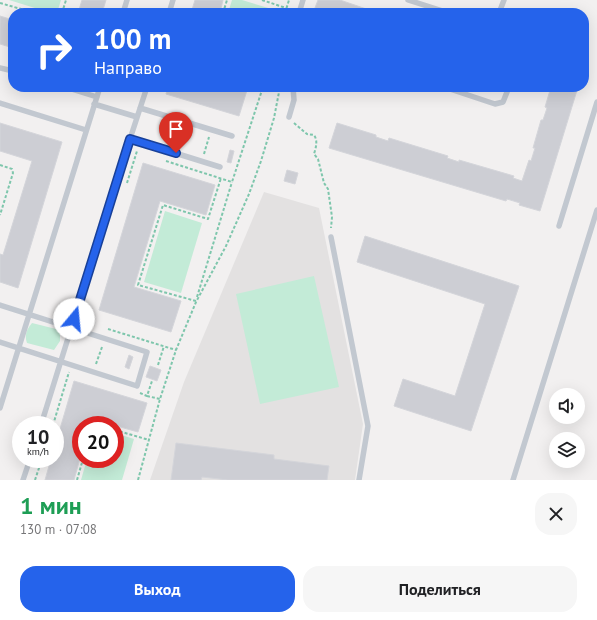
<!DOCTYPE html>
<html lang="ru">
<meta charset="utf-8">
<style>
body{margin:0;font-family:"PT Sans",sans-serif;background:#f6f6f6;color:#202124;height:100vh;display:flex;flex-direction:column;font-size:15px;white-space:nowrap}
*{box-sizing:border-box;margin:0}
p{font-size:13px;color:#757577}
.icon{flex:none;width:22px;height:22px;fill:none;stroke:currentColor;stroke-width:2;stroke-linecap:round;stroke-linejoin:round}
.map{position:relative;height:480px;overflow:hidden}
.panel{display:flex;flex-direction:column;background:#fff;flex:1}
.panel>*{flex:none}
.hud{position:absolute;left:8px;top:8px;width:581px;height:84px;border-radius:16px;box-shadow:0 4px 16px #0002;background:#2563eb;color:#fff;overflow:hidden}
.fabs{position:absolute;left:549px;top:388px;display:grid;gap:8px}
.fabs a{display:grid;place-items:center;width:36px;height:36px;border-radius:50%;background:#fff;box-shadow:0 4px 16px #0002;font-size:20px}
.speed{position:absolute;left:12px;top:416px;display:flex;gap:8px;font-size:20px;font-weight:700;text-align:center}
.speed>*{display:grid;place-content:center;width:52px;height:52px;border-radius:50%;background:#fff;box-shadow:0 4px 16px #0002;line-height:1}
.speed small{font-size:10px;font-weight:400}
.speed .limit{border:6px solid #d22;background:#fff;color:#111}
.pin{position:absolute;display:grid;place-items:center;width:34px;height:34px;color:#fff;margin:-41px -17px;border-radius:50% 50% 50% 0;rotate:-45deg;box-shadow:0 0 4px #0007}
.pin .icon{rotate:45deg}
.me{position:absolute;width:44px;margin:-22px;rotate:17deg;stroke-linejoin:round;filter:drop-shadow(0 0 3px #0008)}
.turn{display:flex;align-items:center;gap:14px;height:84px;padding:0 20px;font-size:18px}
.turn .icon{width:52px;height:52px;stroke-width:2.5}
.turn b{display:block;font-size:28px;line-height:34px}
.round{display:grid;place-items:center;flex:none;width:42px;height:42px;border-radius:16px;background:#f6f6f6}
.headline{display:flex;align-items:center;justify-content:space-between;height:68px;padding:0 20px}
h1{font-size:24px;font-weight:600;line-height:30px;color:#1e9e55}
.button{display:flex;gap:8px;margin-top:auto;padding:8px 20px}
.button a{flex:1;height:46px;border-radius:16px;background:#2563eb;color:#fff;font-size:16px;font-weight:600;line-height:46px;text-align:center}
.button a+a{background:#f6f6f6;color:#202124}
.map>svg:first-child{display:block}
.education{fill:#e3e1e1}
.green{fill:#c3ebd7}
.building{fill:#cdced4;stroke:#d4d5da}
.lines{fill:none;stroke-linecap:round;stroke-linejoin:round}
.path{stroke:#7ec6ac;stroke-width:2;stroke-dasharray:3 2;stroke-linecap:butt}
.service{stroke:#c2c8d0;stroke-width:5.5}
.route-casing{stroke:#184099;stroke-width:10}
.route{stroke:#2563eb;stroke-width:7}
</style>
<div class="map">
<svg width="597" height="480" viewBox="0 0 597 480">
<rect width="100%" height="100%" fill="#f2f0f0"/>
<path class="education" d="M 264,192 L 319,208 L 363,424 L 355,480 L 150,480 L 184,382 Z"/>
<path class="green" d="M 9,0 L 61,0 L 57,13 L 51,13 Z
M 232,0 L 242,0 L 275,10 L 274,13 L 228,13 Z
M 165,211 L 202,223 L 181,293 L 144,282 Z
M 314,276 L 339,387 L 260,404 L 236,294 Z
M 32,323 L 60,330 L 60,341 L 54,350 L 27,343 C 24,335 27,329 32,323 Z
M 115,433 L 134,439 L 122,480 L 81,480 L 87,459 L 115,459 Z"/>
<path class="building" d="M 82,0 L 106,0 L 102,13 L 78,13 Z
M 195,0 L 223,0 L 220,13 L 191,13 Z
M 318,0 L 340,0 L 378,13 L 313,13 Z
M 0,16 L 13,20 L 13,48 L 0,44 Z
M 168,87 L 248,87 L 239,116 L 166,94 Z
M 551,87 L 578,87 L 540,211 L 519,205 L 520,203 L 507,199 L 506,201 L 329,148 L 337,123 L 376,135 L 376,137 L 388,141 L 389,138 L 448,156 L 447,158 L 459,162 L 459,160 L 514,176 L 513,178 L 522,181 L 529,160 L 531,161 L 535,148 L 533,148 L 541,120 L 543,120 L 547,108 L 545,107 Z
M 0,123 L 62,142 L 18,288 L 0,282 L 0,254 L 3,255 L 32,161 L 0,151 Z
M 230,150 L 234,151 L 231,163 L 227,162 Z
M 143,163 L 215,185 L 206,215 L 160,201 L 134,287 L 181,301 L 171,332 L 99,310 Z
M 287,170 L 298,173 L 295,184 L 284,181 Z
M 365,236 L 519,286 L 471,431 L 394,406 L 403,379 L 455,396 L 485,304 L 357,262 Z
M 129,355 L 133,357 L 129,369 L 125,367 Z
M 150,366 L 161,370 L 157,381 L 146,377 Z
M 74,381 L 147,403 L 138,432 L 92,419 L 90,425 L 81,425 L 81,455 L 74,480 L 45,480 L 51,459 L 55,459 L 55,446 Z
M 176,443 L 274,455 L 274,459 L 329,466 L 327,480 L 228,480 L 202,477 L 201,480 L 171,480 Z"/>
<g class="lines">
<path class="path" d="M 262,0 L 286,8
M 0,3 L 35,13
M 62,13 L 66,0
M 223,13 L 227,0
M 285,13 L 289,0
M 294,123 L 307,134 L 314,135 C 318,141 316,147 314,154 L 318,159 L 324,183 L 328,189 L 332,217 L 331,228
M 178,146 L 183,129
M 204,154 L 209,137
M 166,161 L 232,182 L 263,87
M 0,165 L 12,169 L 13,173 L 0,215
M 127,183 L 137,151
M 197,297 L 232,182
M 196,301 L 138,285 L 163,205 L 208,219 L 221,178
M 108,329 L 176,350
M 96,364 L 102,347
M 158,365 L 164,346
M 140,393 L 147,396 L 152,381
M 147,396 L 160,399
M 53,425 L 69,372
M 93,425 L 94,423 L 101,425
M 115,430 L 149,440
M 35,480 L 42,459
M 77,480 L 83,459
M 138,480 L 160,399 L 176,350 L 196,302 L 226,246 L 249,194 L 261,161 L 274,118 L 280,87"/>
<path class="service" d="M 408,0 L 449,13
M 123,13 L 127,0
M 169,13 L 173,0
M 299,13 L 303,0
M 499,13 L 504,0
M 0,68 L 13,71
M 65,87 L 97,97
M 444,87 L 495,104 L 503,102 L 509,87
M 0,103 L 86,130
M 94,104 L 137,117
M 140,108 L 232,136
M 289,117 L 294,100 L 293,87
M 130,139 L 147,87
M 559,226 L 597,102
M 331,237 L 368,426 L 359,480
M 0,305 L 147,352 L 137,386 L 0,342
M 0,408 L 100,87
M 41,425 L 130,139 L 220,167
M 23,480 L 30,459
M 513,480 L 597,210"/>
</g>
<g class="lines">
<g class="route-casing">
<path id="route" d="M 74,319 L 130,139 L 176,153"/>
</g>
<use href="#route" class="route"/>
</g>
</svg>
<div class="fabs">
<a><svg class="icon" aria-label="sound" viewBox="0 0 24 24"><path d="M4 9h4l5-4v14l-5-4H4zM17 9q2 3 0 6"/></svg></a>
<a><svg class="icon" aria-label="layers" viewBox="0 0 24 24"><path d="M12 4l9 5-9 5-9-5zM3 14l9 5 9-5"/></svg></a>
</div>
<div class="speed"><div>10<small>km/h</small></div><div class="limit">20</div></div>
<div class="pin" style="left:176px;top:153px;background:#d93025"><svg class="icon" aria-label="arrive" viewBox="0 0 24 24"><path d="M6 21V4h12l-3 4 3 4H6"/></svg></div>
<svg class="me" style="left:74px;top:319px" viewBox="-20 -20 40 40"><circle r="19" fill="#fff"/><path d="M0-13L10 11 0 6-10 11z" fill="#2563eb"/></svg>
<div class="hud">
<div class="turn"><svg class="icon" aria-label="right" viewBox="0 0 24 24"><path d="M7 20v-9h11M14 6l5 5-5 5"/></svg><div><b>100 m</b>Направо</div></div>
</div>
</div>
<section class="panel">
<div class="headline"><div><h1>1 мин</h1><p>130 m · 07:08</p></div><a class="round"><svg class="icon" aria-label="close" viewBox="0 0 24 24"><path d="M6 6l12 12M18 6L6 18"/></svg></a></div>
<div class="button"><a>Выход</a><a>Поделиться</a></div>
</section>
